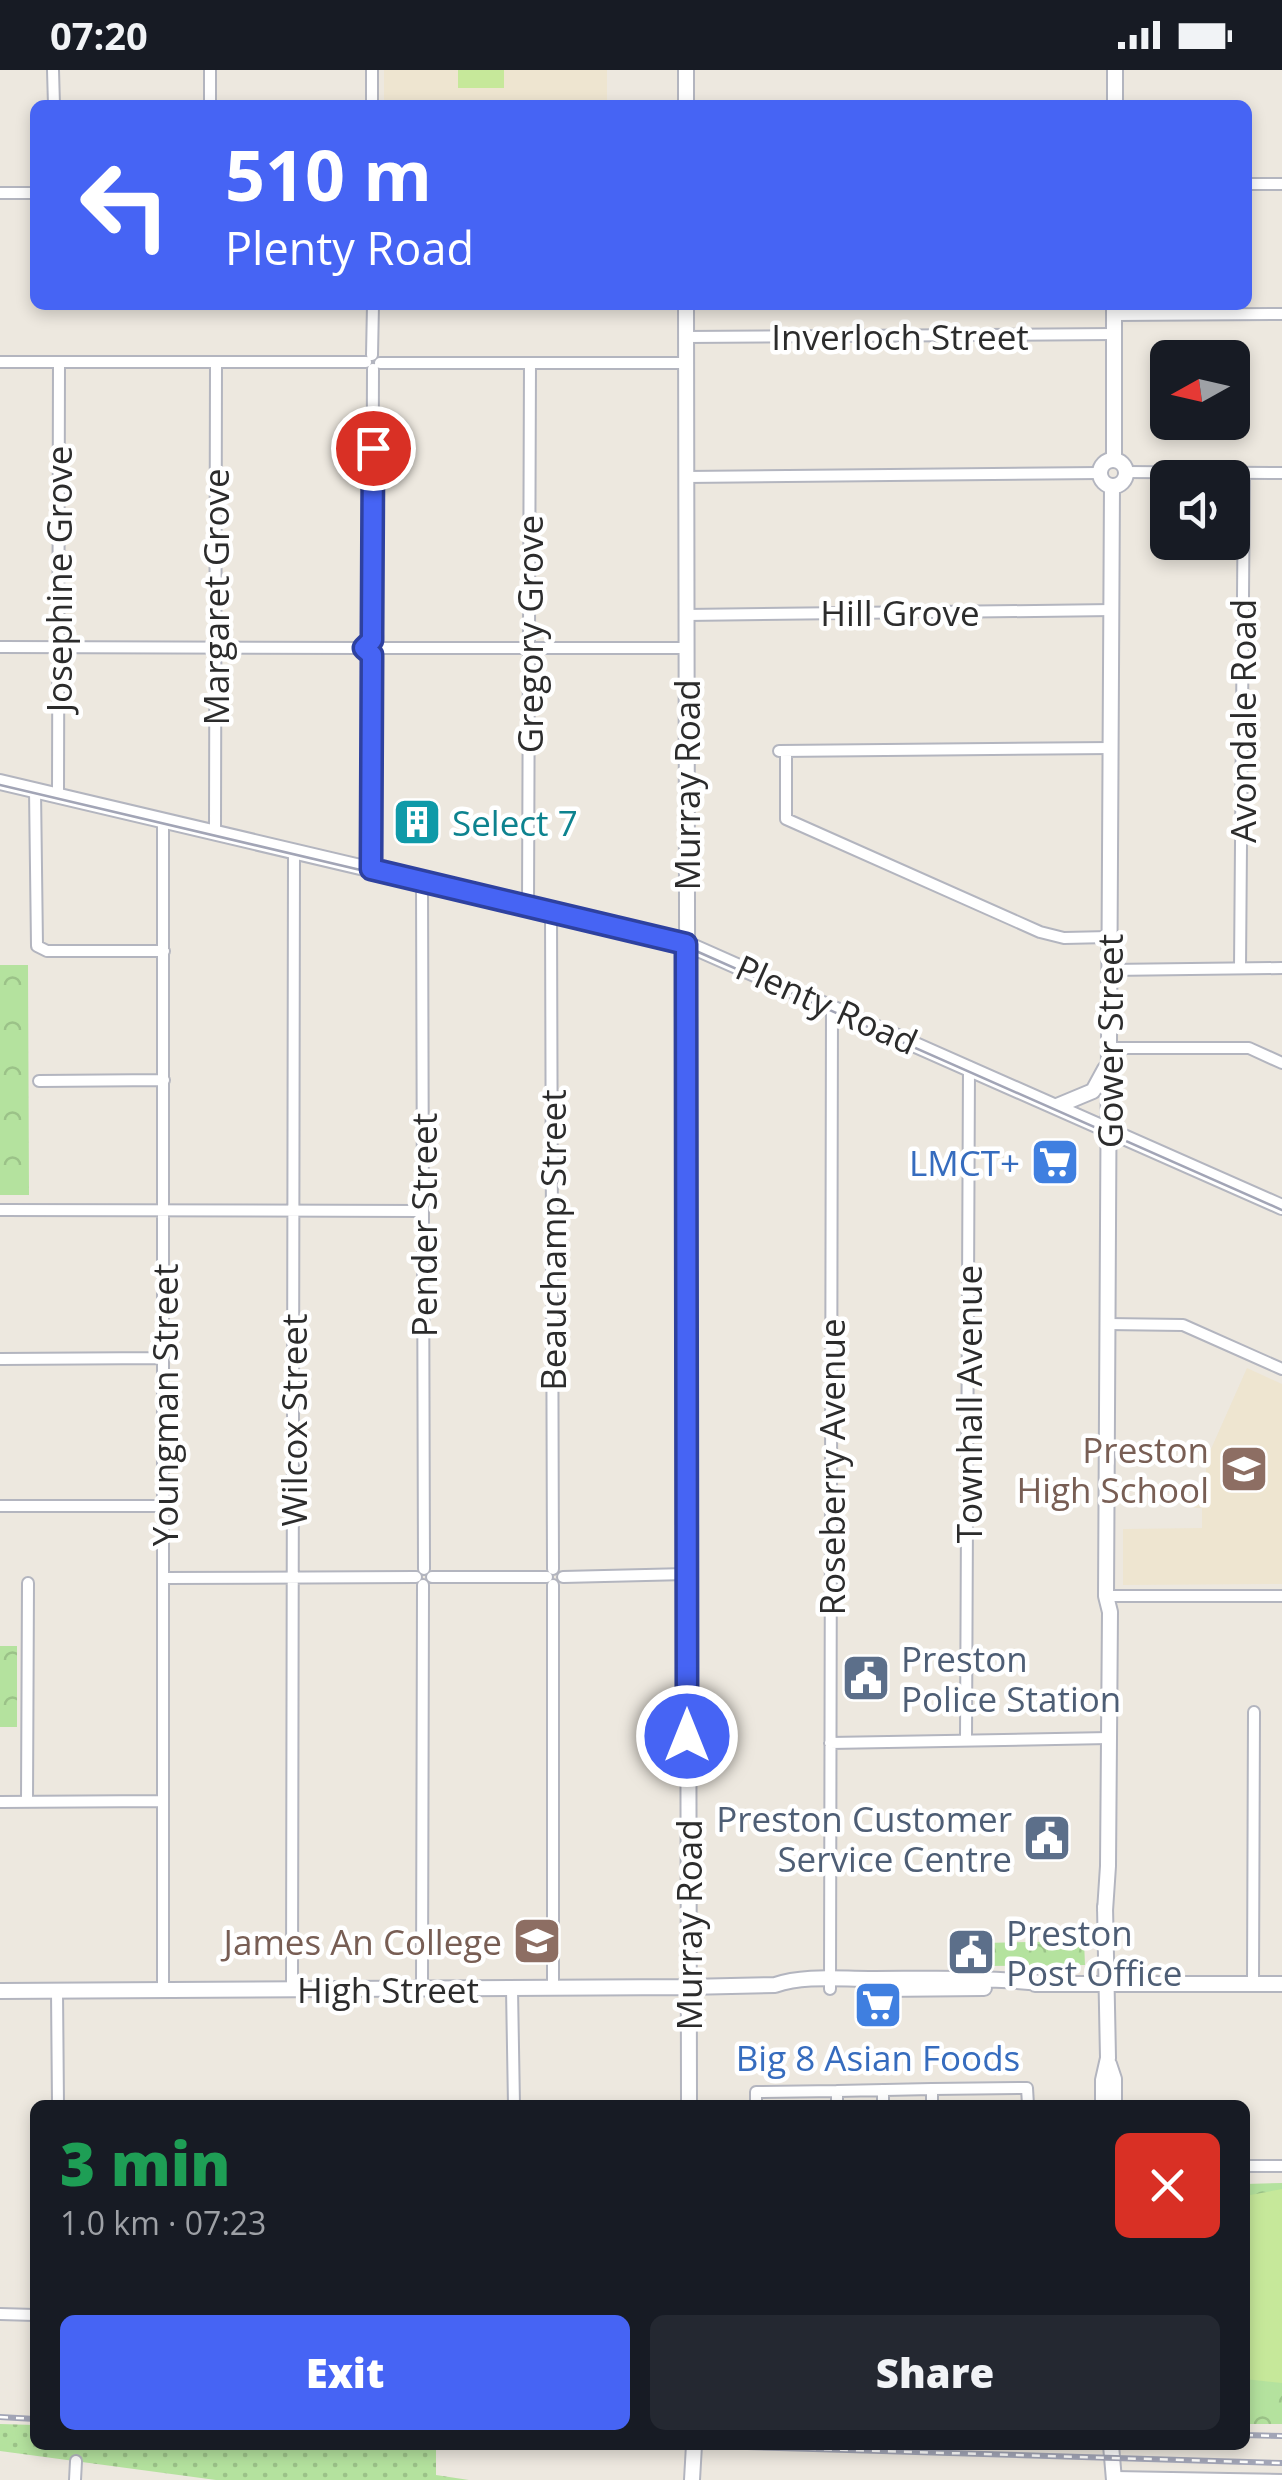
<!DOCTYPE html>
<meta charset="utf-8">
<style>
body{margin:0;font-family:"Open Sans",sans-serif;background:#242831;color:#f1f3f6;height:100vh;display:flex;flex-direction:column;font-size:38px;white-space:nowrap}
*{box-sizing:border-box;margin:0}
p{font-size:32px;color:#9ea1a6}
.icon{flex:none;width:55px;height:55px;fill:none;stroke:currentColor;stroke-width:2;stroke-linecap:round;stroke-linejoin:round}
.map{position:relative;flex:1;overflow:hidden}
.drawer{position:absolute;left:30px;top:2030px;width:1220px;height:350px;display:flex;flex-direction:column;background:#171b24;border-radius:15px;box-shadow:0 5px 15px #0003}
.drawer>*{flex:none}
.top-card{position:absolute;left:30px;top:30px;width:1222px;height:210px;border-radius:15px;box-shadow:0 5px 15px #0003;background:#4664f4;color:#fff;overflow:hidden}
.needle{width:65px;rotate:262deg}
.buttons{position:absolute;left:1150px;top:270px;display:grid;gap:20px}
.buttons a{display:grid;place-items:center;width:100px;height:100px;border-radius:15px;background:#171b24;box-shadow:0 5px 15px #0003;font-size:50px}
.pin{position:absolute;display:grid;place-items:center;width:85px;height:85px;color:#fff;margin:-42px;border:5px solid #fff;border-radius:50%;box-shadow:0 2px 10px #0007}
.me{position:absolute;width:110px;margin:-55px;rotate:0deg;stroke-linejoin:round;filter:drop-shadow(0 0 8px #0008)}
.turn{display:flex;align-items:center;gap:35px;height:210px;padding:0 30px;font-size:45px}
.turn .icon{width:130px;height:130px;stroke-width:2.5}
.turn b{display:block;font-size:70px;line-height:85px}
.round{display:grid;place-items:center;flex:none;width:105px;height:105px;border-radius:15px;background:#242831}
.headline{display:flex;align-items:center;justify-content:space-between;height:170px;padding:0 30px}
h1{font-size:60px;font-weight:800;line-height:75px;color:#1e9e55}
.cta{display:flex;gap:20px;margin-top:auto;padding:20px 30px}
.cta a{flex:1;height:115px;border-radius:15px;background:#4664f4;color:#fff;font-size:40px;font-weight:800;line-height:115px;text-align:center}
.cta a+a{background:#242831;color:#f1f3f6}
.status{display:flex;justify-content:space-between;align-items:center;height:70px;padding:0 50px;background:#171b24;direction:ltr}
.status svg{height:28px;fill:currentColor}
.map>svg:first-child{display:block}
.education{fill:#eee5d0}
.grass{fill:url(#grass-dots)}
.forest{fill:url(#forest-crowns)}
.pitch{fill:#c6e89a}
.lines{fill:none;stroke-linecap:round;stroke-linejoin:round}
.street-casing{stroke:#b3b5bf;stroke-width:14}
.secondary-casing{stroke:#b3b5bf;stroke-width:18}
.street{stroke:#fff;stroke-width:10}
.secondary{stroke:#fff;stroke-width:14}
.tram{stroke:#a2a5b6;stroke-width:2.5}
.rail-casing{stroke:#a2a5b6;stroke-width:6}
.rail{stroke:#fff;stroke-width:2.5;stroke-dasharray:8;stroke-linecap:butt}
.route-casing{stroke:#2e419f;stroke-width:25}
.route{stroke:#4664f4;stroke-width:18}
.labels{text-anchor:middle;dominant-baseline:central;stroke-width:9;stroke-linejoin:round;paint-order:stroke}
.street-label{font-size:35px;fill:#2c2c2c;stroke:#fff}
.culture-label{font-size:35px;fill:#0d838f;stroke:#fff;text-anchor:start}
.shop-label{font-size:35px;fill:#366cbe;stroke:#fff;text-anchor:end}
.education-label{font-size:35px;fill:#785e54;stroke:#fff;text-anchor:end}
.service-label{font-size:35px;fill:#4e5e75;stroke:#fff;text-anchor:start}
</style>
<div class="status"><b>07:20</b><svg viewBox="0 0 49 12"><path d="M0 12V9h3v3zM5 12V6h3v6zM10 12V3h3v9zM15 12V0h3v12zM26 1h20v11H26zM47 4h2v5h-2z"/></svg></div>
<div class="map">
<svg width="1282" height="2410" viewBox="0 0 1282 2410">
<defs>
<pattern id="grass-dots" width="8" height="8" patternUnits="userSpaceOnUse" patternTransform="scale(2.5)"><rect width="8" height="8" fill="#b4e29e"/><path d="M2 2h.1M6 6h.1" fill="none" stroke="#9bc288" stroke-width="1.8" stroke-linecap="round"/></pattern>
<pattern id="forest-crowns" width="20" height="18" patternUnits="userSpaceOnUse" patternTransform="scale(2.5)"><rect width="20" height="18" fill="#b4e29e"/><path d="M2 6a3 3 0 1 1 6 0M12 15a3 3 0 1 1 6 0" fill="none" stroke="#9bc288"/></pattern>
</defs>
<rect width="100%" height="100%" fill="#ede8df"/>
<path class="education" d="M 384,0 L 607,0 L 607,35 L 384,35 Z
M 1247,1298 L 1282,1314 L 1282,1514 L 1123,1515 L 1123,1459 L 1202,1458 L 1202,1438 L 1194,1438 L 1194,1418 L 1206,1418 L 1206,1379 L 1211,1379 Z"/>
<path class="grass" d="M 0,2354 L 35,2355 L 35,2375 L 436,2375 L 436,2405 L 469,2410 L 216,2410 L 0,2381 Z"/>
<path class="forest" d="M 0,895 L 28,895 L 29,1125 L 0,1125 Z
M 0,1576 L 17,1576 L 17,1657 L 0,1657 Z
M 1084,1871 L 1085,1895 L 983,1896 L 983,1873 Z
M 1282,2113 L 1282,2354 L 1245,2354 L 1245,2114 Z"/>
<path class="pitch" d="M 458,0 L 504,0 L 504,18 L 458,18 Z
M 1282,2119 L 1282,2313 L 1245,2309 L 1245,2126 Z"/>
<g class="lines">
<g class="street-casing">
<path id="street" d="M 53,0 L 54,35
M 210,0 L 210,35
M 372,0 L 372,35
M 1248,114 L 1282,114
M 0,123 L 35,123
M 1114,245 L 1282,244
M 686,267 L 1114,264
M 372,285 L 373,235
M 0,292 L 366,292
M 380,293 L 686,293
M 1125,402 L 1282,403
M 686,407 L 1099,403
M 686,545 L 1113,540
M 372,570 L 373,299
M 0,577 L 365,578
M 380,578 L 686,578
M 779,681 L 1112,678
M 786,682 L 786,749 L 1040,862 L 1064,868 L 1109,867
M 35,720 L 37,876 L 47,881 L 164,881
M 58,725 L 59,293
M 215,762 L 216,292
M 371,799 L 372,585
M 422,811 L 424,1499
M 528,836 L 530,293
M 551,841 L 553,1499
M 1240,898 L 1244,403
M 1109,900 L 1282,898
M 1109,978 L 1249,978 L 1282,993
M 39,1011 L 164,1010
M 0,1140 L 423,1141
M 1107,1254 L 1183,1255 L 1282,1299
M 0,1289 L 163,1288
M 0,1436 L 163,1436
M 432,1507 L 547,1507
M 563,1507 L 687,1504
M 164,1508 L 416,1507
M 553,1515 L 553,1918
M 1106,1526 L 1282,1526
M 966,1670 L 969,997
M 830,1673 L 1109,1668
M 0,1732 L 163,1731
M 27,1732 L 28,1513
M 1253,1914 L 1254,1642
M 292,1919 L 294,781
M 422,1919 L 423,1515
M 512,1919 L 514,2035
M 830,1919 L 832,936
M 163,1920 L 163,750
M 57,1921 L 58,2035
M 932,2019 L 1027,2018 L 1028,2035
M 883,2020 L 883,2035
M 756,2035 L 756,2022 L 837,2021
M 837,2035 L 837,2021 L 932,2019 L 932,2035
M 1245,2096 L 1282,2096
M 0,2244 L 35,2245
M 1114,2407 L 1282,2410
M 75,2410 L 76,2391"/>
</g>
<g class="secondary-casing">
<path id="secondary" d="M 686,35 L 686,0
M 1115,35 L 1115,0
M 686,235 L 689,2035
M 1114,390 L 1114,235
M1100 403a13 13 0 1 1 26 0a13 13 0 1 1-26 0Z
M 0,712 L 687,874 L 1282,1137
M 1057,1036 L 1093,1021 L 1105,999
M 1105,1841 L 1108,1796 L 1110,1542 L 1106,1526 L 1112,416
M 1035,1914 L 1282,1914
M 880,1919 L 984,1918
M 0,1921 L 687,1917 L 775,1915 C 804,1905 838,1909 869,1909 C 926,1909 984,1907 1041,1913
M 1109,1994 L 1114,2009 L 1114,2035
M 1103,2035 L 1103,2010 L 1108,1988 L 1105,1836
M 1111,2375 L 1114,2410
M 692,2410 L 694,2375"/>
</g>
<use href="#street" class="street"/>
<use href="#secondary" class="secondary"/>
<path class="tram" d="M 0,715 L 687,877 L 1282,1140"/>
<g class="rail-casing">
<path id="rail" d="M 0,2347 L 35,2349
M 1245,2365 L 1282,2366
M 680,2375 L 1282,2393"/>
</g>
<use href="#rail" class="rail"/>
</g>
<g class="lines">
<g class="route-casing">
<path id="route" d="M 373,378 L 372,563 L 372,570 L 364,578 L 372,585 L 371,799 L 686,874 L 687,1666"/>
</g>
<use href="#route" class="route"/>
</g>
<defs>
<g id="building-square" transform="scale(2.5)"><rect x="-9" y="-9" width="18" height="18" rx="4" fill="#0f9aa8" stroke="#fff"/><path d="M-4-6H4V6H1V3H-1V6H-4ZM-2.5-4.3h1.7v1.8h-1.7ZM.8-4.3h1.7v1.8H.8ZM-2.5-1h1.7V.8h-1.7ZM.8-1h1.7V.8H.8Z" fill="#fff"/></g>
<g id="supermarket-square" transform="scale(2.5)"><rect x="-9" y="-9" width="18" height="18" rx="4" fill="#3f7fe0" stroke="#fff"/><path d="M-6-5.5h2.5l.6 2H6L4.5 2H-2.5L-4.4-4H-6ZM-1.5 3.2a1.3 1.3 0 1 0 .1 0ZM3 3.2a1.3 1.3 0 1 0 .1 0Z" fill="#fff"/></g>
<g id="school-square" transform="scale(2.5)"><rect x="-9" y="-9" width="18" height="18" rx="4" fill="#8d6e63" stroke="#fff"/><path d="M0-5L7-2L0 1L-7-2ZM-4 1L0 2.5L4 1V4Q0 6-4 4Z" fill="#fff"/></g>
<g id="civic-square" transform="scale(2.5)"><rect x="-9" y="-9" width="18" height="18" rx="4" fill="#5c6f8a" stroke="#fff"/><path d="M-.6-6.5H3V-4.5H.6V-3L4-1V1h2V6H-6V1h2V-1L-.6-3ZM-1.2 2.5V6h2.4V2.5Z" fill="#fff"/></g>
<g id="university-square" transform="scale(2.5)"><rect x="-9" y="-9" width="18" height="18" rx="4" fill="#8d6e63" stroke="#fff"/><path d="M0-5L7-2L0 1L-7-2ZM-4 1L0 2.5L4 1V4Q0 6-4 4Z" fill="#fff"/></g>
</defs>
<g fill-rule="evenodd">
<use href="#building-square" x="417" y="752"/>
<use href="#supermarket-square" x="1055" y="1092"/>
<use href="#school-square" x="1244" y="1399"/>
<use href="#civic-square" x="866" y="1608"/>
<use href="#civic-square" x="1047" y="1768"/>
<use href="#university-square" x="537" y="1871"/>
<use href="#civic-square" x="971" y="1882"/>
<use href="#supermarket-square" x="878" y="1935"/>
</g>
<g class="labels">
<g class="street-label">
<text x="900" y="266">Inverloch Street</text>
<text transform="translate(58 509) rotate(-90)">Josephine Grove</text>
<text transform="translate(215 527) rotate(-90)">Margaret Grove</text>
<text x="900" y="542">Hill Grove</text>
<text transform="translate(529 564) rotate(-90)">Gregory Grove</text>
<text transform="translate(1242 651) rotate(-90)">Avondale Road</text>
<text transform="translate(686 715) rotate(-90)">Murray Road</text>
<text transform="translate(827 934) rotate(24)">Plenty Road</text>
<text transform="translate(1109 971) rotate(-90)">Gower Street</text>
<text transform="translate(423 1155) rotate(-90)">Pender Street</text>
<text transform="translate(552 1170) rotate(-90)">Beauchamp Street</text>
<text transform="translate(968 1334) rotate(-90)">Townhall Avenue</text>
<text transform="translate(164 1335) rotate(-90)">Youngman Street</text>
<text transform="translate(293 1350) rotate(-90)">Wilcox Street</text>
<text transform="translate(831 1397) rotate(-90)">Roseberry Avenue</text>
<text transform="translate(688 1855) rotate(-90)">Murray Road</text>
<text x="388" y="1919">High Street</text>
</g>
<g class="culture-label">
<text x="452" y="752">Select 7</text>
</g>
<g class="shop-label">
<text x="1020" y="1092">LMCT+</text>
<text x="878" y="1987" text-anchor="middle">Big 8 Asian Foods</text>
</g>
<g class="education-label">
<text x="1209" y="1379">Preston<tspan x="1209" dy="40">High School</tspan></text>
<text x="502" y="1871">James An College</text>
</g>
<g class="service-label">
<text x="901" y="1588">Preston<tspan x="901" dy="40">Police Station</tspan></text>
<text x="1012" y="1748" text-anchor="end">Preston Customer<tspan x="1012" dy="40">Service Centre</tspan></text>
<text x="1006" y="1862">Preston<tspan x="1006" dy="40">Post Office</tspan></text>
</g>
</g>
</svg>
<div class="buttons">
<a><svg class="needle" viewBox="-14 -14 28 28"><path d="M0-13l5 13h-10z" fill="#e53935"/><path d="M0 13l5-13h-10z" fill="#9ea1a6"/></svg></a>
<a><svg class="icon" aria-label="sound" viewBox="0 0 24 24"><path d="M4 9h4l5-4v14l-5-4H4zM17 9q2 3 0 6"/></svg></a>
</div>
<div class="pin" style="left:373px;top:378px;background:#d93025"><svg class="icon" aria-label="arrive" viewBox="0 0 24 24"><path d="M6 21V4h12l-3 4 3 4H6"/></svg></div>
<svg class="me" style="left:687px;top:1666px" viewBox="-20 -20 40 40"><circle r="17" fill="#4664f4" stroke="#fff" stroke-width="3"/><path d="M0-11L8 9 0 5-8 9z" fill="#fff"/></svg>
<div class="top-card">
<div class="turn"><svg class="icon" aria-label="left" viewBox="0 0 24 24"><path d="M17 20v-9H6M10 6l-5 5 5 5"/></svg><div><b>510 m</b>Plenty Road</div></div>
</div>
<section class="drawer">
<div class="headline"><div><h1>3 min</h1><p>1.0 km · 07:23</p></div><a class="round" style="background:#d93025;color:#fff"><svg class="icon" aria-label="close" viewBox="0 0 24 24"><path d="M6 6l12 12M18 6L6 18"/></svg></a></div>
<div class="cta"><a>Exit</a><a>Share</a></div>
</section>
</div>
